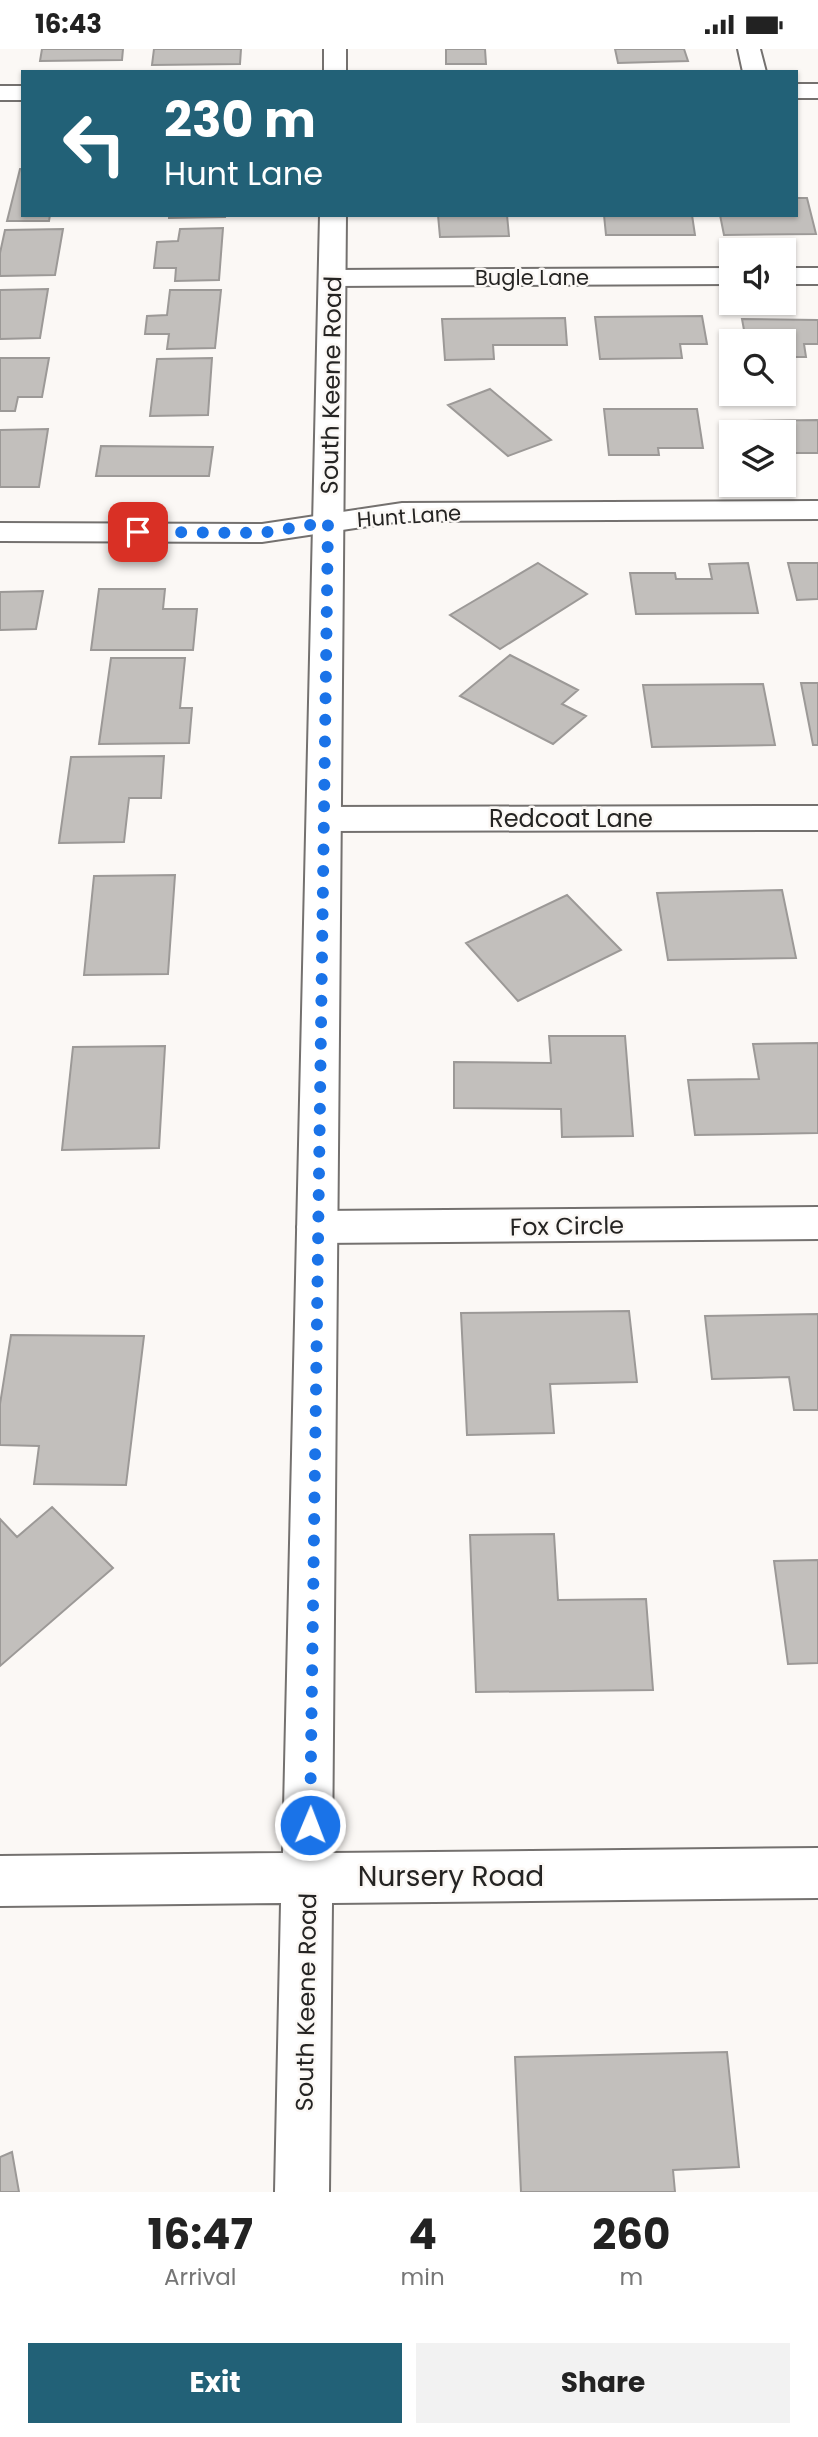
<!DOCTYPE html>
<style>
body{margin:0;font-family:Poppins,sans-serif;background:#f2f2f2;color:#222;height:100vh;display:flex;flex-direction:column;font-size:26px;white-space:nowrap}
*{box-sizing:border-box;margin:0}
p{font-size:23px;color:#767676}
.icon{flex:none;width:38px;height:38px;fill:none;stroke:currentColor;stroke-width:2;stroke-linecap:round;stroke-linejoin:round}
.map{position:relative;height:2143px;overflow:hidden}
.side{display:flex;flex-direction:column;background:#fff;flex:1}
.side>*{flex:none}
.banner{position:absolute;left:21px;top:21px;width:777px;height:147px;border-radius:0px;box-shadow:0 2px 5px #0004;background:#226177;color:#fff;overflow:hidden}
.fabs{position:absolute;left:719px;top:189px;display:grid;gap:14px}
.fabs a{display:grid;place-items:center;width:77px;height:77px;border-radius:0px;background:#fff;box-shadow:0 2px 5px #0004;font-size:35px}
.pin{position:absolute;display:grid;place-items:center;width:60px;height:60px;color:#fff;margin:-30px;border-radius:14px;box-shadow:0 4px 10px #0006}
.me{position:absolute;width:77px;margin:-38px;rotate:1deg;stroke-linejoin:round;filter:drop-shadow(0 0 5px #0008)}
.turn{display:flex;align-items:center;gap:24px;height:147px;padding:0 28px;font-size:32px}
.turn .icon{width:91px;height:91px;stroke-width:2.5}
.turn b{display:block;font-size:49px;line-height:60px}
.eta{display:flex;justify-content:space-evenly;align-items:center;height:119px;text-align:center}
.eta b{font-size:42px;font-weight:700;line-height:49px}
.primary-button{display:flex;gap:14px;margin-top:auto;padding:14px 28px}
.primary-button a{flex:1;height:80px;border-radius:0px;background:#226177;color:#fff;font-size:28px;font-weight:700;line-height:80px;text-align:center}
.primary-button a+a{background:#f2f2f2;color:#222}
.status{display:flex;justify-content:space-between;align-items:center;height:49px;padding:0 35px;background:#fff;direction:ltr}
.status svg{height:19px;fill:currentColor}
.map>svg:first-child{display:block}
.building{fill:#c2bfbc;stroke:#9c9997;stroke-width:2}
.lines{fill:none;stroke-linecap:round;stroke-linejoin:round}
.street-casing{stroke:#74716f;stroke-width:4}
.secondary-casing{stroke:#74716f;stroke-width:4}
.street{fill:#fff;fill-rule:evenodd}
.secondary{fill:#fff;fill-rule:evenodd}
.route{stroke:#1a73e8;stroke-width:12;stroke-dasharray:0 21.6}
.labels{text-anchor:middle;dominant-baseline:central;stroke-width:5;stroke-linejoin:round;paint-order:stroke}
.far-street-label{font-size:21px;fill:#252423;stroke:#fbf8f5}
.street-label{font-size:24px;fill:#252423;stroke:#fbf8f5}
.near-street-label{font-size:28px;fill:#252423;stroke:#fbf8f5}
</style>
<div class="status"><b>16:43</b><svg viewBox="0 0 49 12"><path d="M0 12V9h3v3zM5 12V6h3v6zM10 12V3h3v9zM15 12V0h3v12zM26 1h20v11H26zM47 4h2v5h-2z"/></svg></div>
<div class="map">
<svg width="818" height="2143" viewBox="0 0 818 2143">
<rect width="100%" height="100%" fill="#fbf8f5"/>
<path class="building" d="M 42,0 L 123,0 L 122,11 L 40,12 Z
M 154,0 L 241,0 L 240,15 L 152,16 Z
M 446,0 L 485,0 L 486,15 L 446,15 Z
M 615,0 L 684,0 L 688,12 L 618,14 Z
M 20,120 L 23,120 L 23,166 L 50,166 L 49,172 L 7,172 Z
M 796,149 L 807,149 L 816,185 L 724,186 L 720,166 L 796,166 Z
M 169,166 L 225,166 L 225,168 L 169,169 Z
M 438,166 L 507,166 L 509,187 L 440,188 Z
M 604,166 L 692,166 L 695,186 L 606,186 Z
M 223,179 L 219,231 L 175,232 L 176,219 L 154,219 L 157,193 L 178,192 L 180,180 Z
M 63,180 L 55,226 L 0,227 L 0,204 L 5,181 Z
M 48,240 L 40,289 L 0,290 L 0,241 Z
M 170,241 L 221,241 L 215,299 L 167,300 L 169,285 L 145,285 L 147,267 L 167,266 Z
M 702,267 L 707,295 L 680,295 L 682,309 L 600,310 L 595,268 Z
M 565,269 L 567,296 L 493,296 L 494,310 L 445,311 L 442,270 Z
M 742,270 L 818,271 L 818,295 L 804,295 L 806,308 L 784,308 L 784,292 L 746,292 Z
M 0,309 L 49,309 L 42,348 L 18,348 L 15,362 L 0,362 Z
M 212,309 L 208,366 L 150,367 L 157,310 Z
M 490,340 L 551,391 L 508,407 L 448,356 Z
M 604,360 L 697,360 L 703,399 L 658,399 L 659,406 L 609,406 Z
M 818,371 L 818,404 L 784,404 L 784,383 L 749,383 L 747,372 Z
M 48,380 L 39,438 L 0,438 L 0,381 Z
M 101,397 L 213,398 L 209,427 L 96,427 Z
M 538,514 L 587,545 L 500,600 L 450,566 Z
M 748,514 L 758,564 L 636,565 L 630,524 L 675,524 L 676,530 L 712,530 L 709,515 Z
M 788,514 L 818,514 L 818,550 L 797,551 Z
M 99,540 L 165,540 L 163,560 L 197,560 L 193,601 L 91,601 Z
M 43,542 L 36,580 L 0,581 L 0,543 Z
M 510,606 L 578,641 L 562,655 L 586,667 L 553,695 L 460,647 Z
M 111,609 L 185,609 L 180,659 L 192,659 L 189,694 L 99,695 Z
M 801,634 L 818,634 L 818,696 L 813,696 Z
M 763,635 L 775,696 L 652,698 L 643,636 Z
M 164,707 L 161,749 L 129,749 L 124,793 L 59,794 L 71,708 Z
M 175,826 L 168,925 L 84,926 L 94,827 Z
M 782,841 L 796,909 L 668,911 L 657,844 Z
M 567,846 L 621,901 L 518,952 L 466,894 Z
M 549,987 L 625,987 L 633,1087 L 562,1088 L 561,1060 L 454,1059 L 454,1013 L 551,1014 Z
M 818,994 L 818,1084 L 695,1086 L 688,1031 L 759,1030 L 753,995 Z
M 165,997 L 159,1099 L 62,1101 L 73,998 Z
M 629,1262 L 637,1333 L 550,1335 L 554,1384 L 467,1386 L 461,1264 Z
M 818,1265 L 818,1361 L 794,1361 L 789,1328 L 712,1330 L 705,1267 Z
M 11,1286 L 144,1287 L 126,1436 L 34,1435 L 39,1397 L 0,1396 L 0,1355 Z
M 52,1458 L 113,1519 L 0,1617 L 0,1470 L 17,1488 Z
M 554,1485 L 558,1551 L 646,1550 L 653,1641 L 476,1643 L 470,1486 Z
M 818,1511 L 818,1614 L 788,1615 L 774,1512 Z
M 727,2003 L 739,2118 L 673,2121 L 675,2143 L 521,2143 L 515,2008 Z
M 12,2103 L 19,2143 L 0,2143 L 0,2108 Z"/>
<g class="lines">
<g class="street-casing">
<path id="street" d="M 738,0 L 760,0 L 766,23 L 743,23 Z
M 796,35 L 818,35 L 818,49 L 796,49 Z
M 0,37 L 23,37 L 23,51 L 0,51 Z
M 732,219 L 732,235 L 333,237 L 324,235 L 320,229 L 324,223 L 333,221 Z
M 784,219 L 818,219 L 818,235 L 784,235 Z
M 818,452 L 818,470 L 402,472 L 262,493 L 0,492 L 0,474 L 262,475 L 402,454 Z
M 818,757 L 818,781 L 324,782 L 312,778 L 307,770 L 312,762 L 324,758 Z
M 818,1158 L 818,1190 L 317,1194 L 303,1190 L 297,1178 L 303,1166 L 317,1162 Z"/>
</g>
<g class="secondary-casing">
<path id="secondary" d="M 324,0 L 346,0 L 346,23 L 324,23 Z
M 320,166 L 346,166 L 332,1804 L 818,1799 L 818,1849 L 332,1854 L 329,2143 L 275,2143 L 281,1854 L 0,1857 L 0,1807 L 283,1804 Z"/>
</g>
<use href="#street" class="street"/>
<use href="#secondary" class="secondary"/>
</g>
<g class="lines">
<path class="route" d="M 138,483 L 262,484 L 328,473 L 310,1776"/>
</g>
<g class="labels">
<g class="far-street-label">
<text x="532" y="228">Bugle Lane</text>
<text transform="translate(409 467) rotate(-4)">Hunt Lane</text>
</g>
<g class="street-label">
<text transform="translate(331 336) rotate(-89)">South Keene Road</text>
<text x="571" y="769">Redcoat Lane</text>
<text transform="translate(567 1177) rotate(-1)">Fox Circle</text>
<text transform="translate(306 1953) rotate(-89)">South Keene Road</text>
</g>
<g class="near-street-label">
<text x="451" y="1827">Nursery Road</text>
</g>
</g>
</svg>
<div class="fabs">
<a><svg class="icon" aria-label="sound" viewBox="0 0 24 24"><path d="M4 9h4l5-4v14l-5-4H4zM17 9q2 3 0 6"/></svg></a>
<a><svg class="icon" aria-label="search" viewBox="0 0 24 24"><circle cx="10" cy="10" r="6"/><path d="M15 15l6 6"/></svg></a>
<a><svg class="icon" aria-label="layers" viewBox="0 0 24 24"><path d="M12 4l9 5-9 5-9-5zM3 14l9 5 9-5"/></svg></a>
</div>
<div class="pin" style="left:138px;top:483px;background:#d93025"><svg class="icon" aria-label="arrive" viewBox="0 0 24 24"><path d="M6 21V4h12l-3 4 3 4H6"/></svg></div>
<svg class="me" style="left:310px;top:1776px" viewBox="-20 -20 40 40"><circle r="17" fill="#1a73e8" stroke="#fff" stroke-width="3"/><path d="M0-11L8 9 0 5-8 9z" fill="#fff"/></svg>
<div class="banner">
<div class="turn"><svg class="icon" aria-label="left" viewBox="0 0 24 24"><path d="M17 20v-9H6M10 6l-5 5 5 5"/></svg><div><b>230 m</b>Hunt Lane</div></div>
</div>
</div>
<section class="side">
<div class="eta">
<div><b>16:47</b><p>Arrival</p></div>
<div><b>4</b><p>min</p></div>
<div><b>260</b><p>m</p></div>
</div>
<div class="primary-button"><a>Exit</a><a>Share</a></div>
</section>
